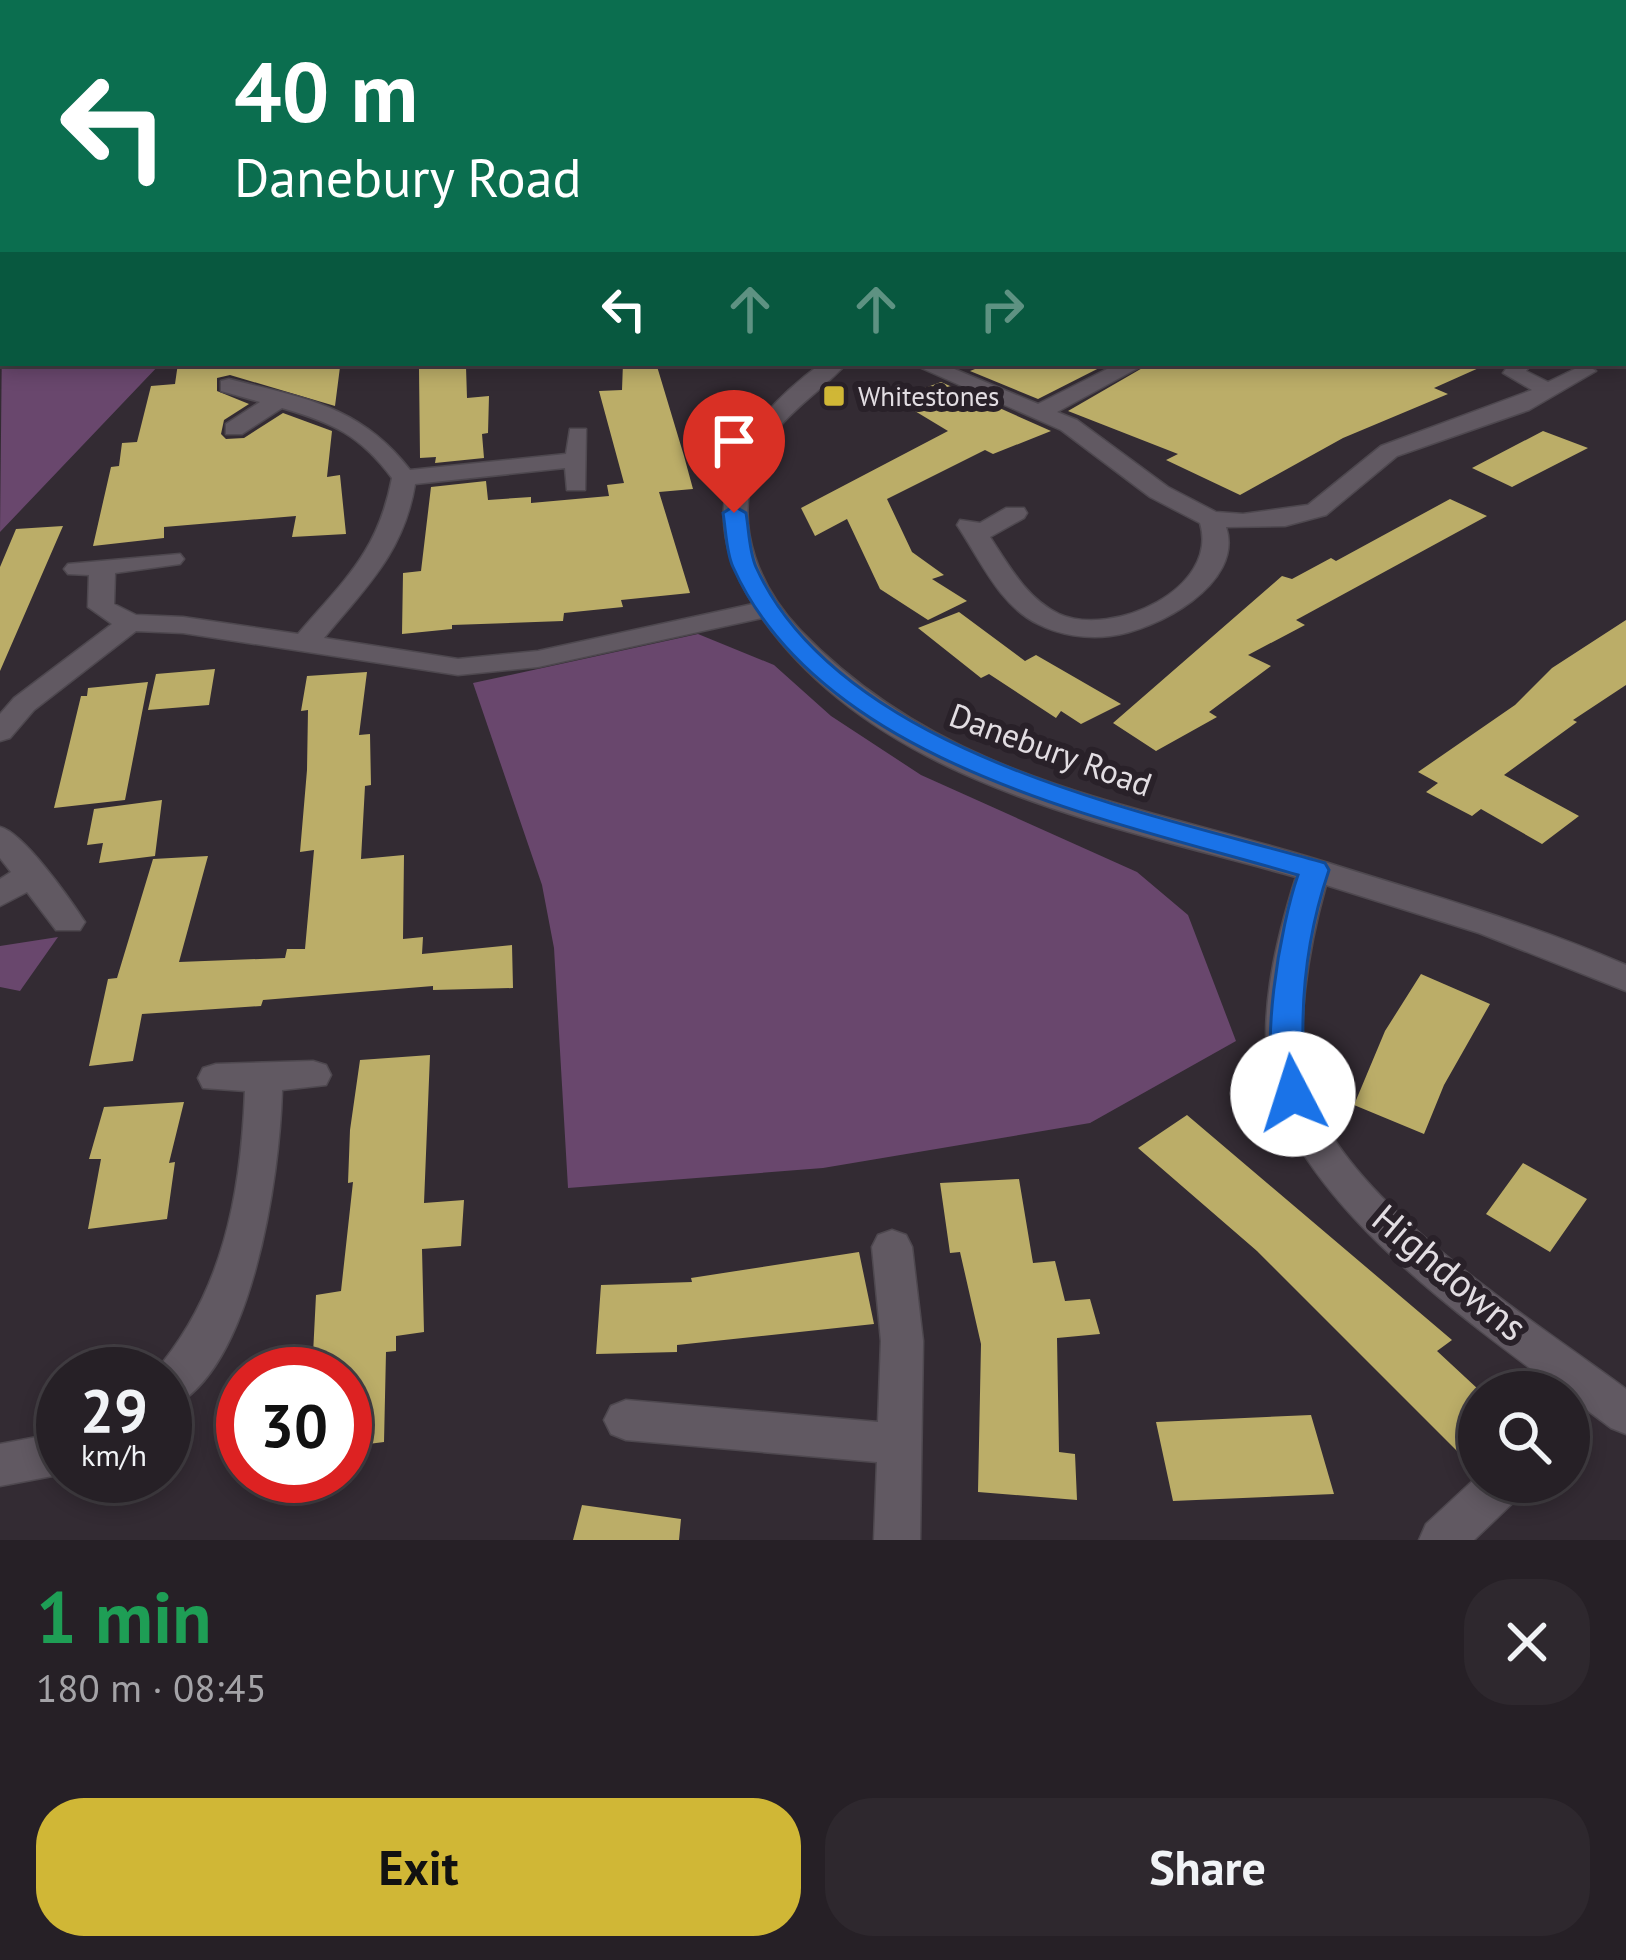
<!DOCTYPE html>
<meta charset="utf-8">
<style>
body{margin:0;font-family:"PT Sans",sans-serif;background:#2e282e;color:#f1f3f6;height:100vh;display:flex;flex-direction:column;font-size:45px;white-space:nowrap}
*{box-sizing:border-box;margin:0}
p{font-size:39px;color:#a4a3a7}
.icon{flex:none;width:66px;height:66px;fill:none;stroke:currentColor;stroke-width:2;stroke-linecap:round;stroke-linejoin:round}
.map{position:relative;height:1540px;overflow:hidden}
.side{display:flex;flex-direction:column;background:#262026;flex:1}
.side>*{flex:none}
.guide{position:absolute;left:0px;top:0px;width:1626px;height:366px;box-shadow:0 6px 18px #0003,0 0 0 3px #423e43;background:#0b6e4f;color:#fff;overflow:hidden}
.fabs{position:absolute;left:1458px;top:1371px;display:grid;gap:24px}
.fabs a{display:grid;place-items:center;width:132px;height:132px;border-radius:50%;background:#262026;box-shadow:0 6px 18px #0003,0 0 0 3px #423e43;font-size:60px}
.speed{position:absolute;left:36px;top:1347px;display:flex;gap:24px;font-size:60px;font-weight:700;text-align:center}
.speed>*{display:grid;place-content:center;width:156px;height:156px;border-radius:50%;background:#262026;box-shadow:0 6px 18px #0003,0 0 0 3px #423e43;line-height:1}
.speed small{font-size:30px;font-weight:400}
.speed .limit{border:18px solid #d22;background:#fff;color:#111}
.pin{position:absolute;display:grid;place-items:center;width:102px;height:102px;color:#fff;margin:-123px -51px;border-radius:50% 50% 50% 0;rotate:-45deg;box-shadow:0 0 12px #0007}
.pin .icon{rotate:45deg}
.me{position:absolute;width:132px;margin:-66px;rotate:355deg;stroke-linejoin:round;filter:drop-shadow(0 0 9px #0008)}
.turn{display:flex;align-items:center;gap:42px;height:252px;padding:0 36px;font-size:54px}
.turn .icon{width:156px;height:156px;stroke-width:2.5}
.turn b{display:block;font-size:84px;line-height:102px}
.lanes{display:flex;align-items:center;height:114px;padding:0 36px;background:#0003;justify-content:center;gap:60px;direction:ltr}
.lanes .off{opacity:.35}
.round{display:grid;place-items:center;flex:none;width:126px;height:126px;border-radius:48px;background:#2e282e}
.head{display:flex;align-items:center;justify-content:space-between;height:204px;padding:0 36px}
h1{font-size:72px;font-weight:600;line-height:90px;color:#1e9e55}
.primary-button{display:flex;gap:24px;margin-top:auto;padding:24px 36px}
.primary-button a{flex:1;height:138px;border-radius:48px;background:#d0b736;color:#111;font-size:48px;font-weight:600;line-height:138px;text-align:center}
.primary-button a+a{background:#2e282e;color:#f1f3f6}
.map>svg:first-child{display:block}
.green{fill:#69476d}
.building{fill:#bbad68}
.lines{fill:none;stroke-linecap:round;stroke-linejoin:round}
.minor-casing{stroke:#4e484f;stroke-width:3}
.minor{fill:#615962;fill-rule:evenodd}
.route{fill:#1a73e8;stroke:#114b97;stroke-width:3}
.poi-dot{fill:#d0b736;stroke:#292129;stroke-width:4.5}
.labels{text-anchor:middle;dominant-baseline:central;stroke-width:12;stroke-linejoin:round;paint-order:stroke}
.far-poi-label{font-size:27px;fill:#e2dde2;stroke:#292129;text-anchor:start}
.street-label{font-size:33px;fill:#e2dde2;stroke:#292129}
.near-street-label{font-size:39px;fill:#e2dde2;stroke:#292129}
</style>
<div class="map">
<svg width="1626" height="1540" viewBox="0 0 1626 1540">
<rect width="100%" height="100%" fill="#332b33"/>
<path class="green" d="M 3,240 L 3,363 L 161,363 L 0,532 Z
M 698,634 L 774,665 L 831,716 L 921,775 L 1137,872 L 1188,915 L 1236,1041 L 1090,1123 L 823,1168 L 568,1188 L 554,948 L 542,885 L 473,683 Z
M 58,937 L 20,991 L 0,987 L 0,946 Z"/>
<path class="building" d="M 178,363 L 340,367 L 335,406 L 230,375 L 217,378 L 217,391 L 249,404 L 224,420 L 221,434 L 226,439 L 244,438 L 283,413 L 332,431 L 327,477 L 340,475 L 346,534 L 292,537 L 296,516 L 164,527 L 164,538 L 93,546 L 111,467 L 119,466 L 122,443 L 137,442 L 151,386 L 175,384 Z
M 623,363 L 656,363 L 684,456 L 693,489 L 659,492 L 690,593 L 621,600 L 623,607 L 564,613 L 563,621 L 452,625 L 452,629 L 402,634 L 403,573 L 421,571 L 431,487 L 486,481 L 488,500 L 531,497 L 531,503 L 609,496 L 607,485 L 624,483 L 599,391 L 622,390 Z
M 990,363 L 1109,363 L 1038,399 L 970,371 Z
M 1151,363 L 1490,363 L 1434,388 L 1448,394 L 1343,438 L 1240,495 L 1166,460 L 1178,454 L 1068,411 Z
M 466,367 L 467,398 L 489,396 L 488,433 L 482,434 L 484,458 L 435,463 L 436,457 L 420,458 L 419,369 Z
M 941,382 L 1051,431 L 993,454 L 985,450 L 887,499 L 912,552 L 944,575 L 932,579 L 967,601 L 928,620 L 880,589 L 847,519 L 815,536 L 801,508 L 948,431 L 895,399 Z
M 1543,431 L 1588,448 L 1512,487 L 1472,468 Z
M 1450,499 L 1487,516 L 1296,620 L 1305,625 L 1248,655 L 1271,666 L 1209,712 L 1217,717 L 1156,751 L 1113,723 L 1282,576 L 1292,579 L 1331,558 L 1336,561 Z
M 63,526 L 0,671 L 0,567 L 16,529 Z
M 959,612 L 1025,661 L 1036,655 L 1121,704 L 1081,724 L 1061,711 L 1056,718 L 989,674 L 981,678 L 918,628 Z
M 1626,620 L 1626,685 L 1573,720 L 1577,722 L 1504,775 L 1579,816 L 1542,844 L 1481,809 L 1472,816 L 1426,792 L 1438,783 L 1418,772 L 1515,705 L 1552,668 Z
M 215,669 L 209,705 L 148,710 L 156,674 Z
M 367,672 L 359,735 L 370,734 L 371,785 L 365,786 L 361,859 L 404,855 L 403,939 L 423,937 L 422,954 L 512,945 L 513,988 L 433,990 L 433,986 L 263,1000 L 261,1006 L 142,1014 L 133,1061 L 89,1066 L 108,979 L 117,978 L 153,859 L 208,856 L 179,962 L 285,958 L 287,949 L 305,949 L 314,850 L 300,852 L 307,770 L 308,710 L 301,711 L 307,676 Z
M 148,682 L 125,800 L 54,808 L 81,696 L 87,696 L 88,688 Z
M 162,800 L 155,856 L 99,863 L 103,843 L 87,845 L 94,809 Z
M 1421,974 L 1490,1004 L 1444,1085 L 1424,1134 L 1354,1105 L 1385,1031 Z
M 430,1055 L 424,1203 L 464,1200 L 461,1246 L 422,1249 L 424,1332 L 396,1336 L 396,1351 L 386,1352 L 384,1442 L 345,1447 L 345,1374 L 312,1374 L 316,1295 L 341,1291 L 353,1182 L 348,1183 L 350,1130 L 360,1060 Z
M 184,1102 L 169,1163 L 175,1162 L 167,1219 L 88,1229 L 101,1159 L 89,1159 L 104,1107 Z
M 1187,1115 L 1452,1340 L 1437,1351 L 1479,1390 L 1479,1438 L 1460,1454 L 1257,1251 L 1138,1148 Z
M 1523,1163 L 1587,1199 L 1550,1252 L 1486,1214 Z
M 1019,1179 L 1033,1263 L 1055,1261 L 1065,1301 L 1090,1299 L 1100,1334 L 1057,1338 L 1059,1452 L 1075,1454 L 1077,1500 L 978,1492 L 981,1344 L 960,1252 L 950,1253 L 940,1183 Z
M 859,1252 L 874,1324 L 677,1345 L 677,1352 L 596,1354 L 601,1285 L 692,1282 L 691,1278 Z
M 1311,1415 L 1334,1494 L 1173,1501 L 1156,1422 Z
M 582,1505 L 681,1519 L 679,1540 L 573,1540 Z"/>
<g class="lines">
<g class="minor-casing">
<path id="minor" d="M 43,0 L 67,0 L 41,3 Z
M 109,0 L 133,0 L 135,3 L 111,3 Z
M 205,0 L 222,0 L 203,3 Z
M 246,0 L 266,0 L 244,3 Z
M 666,0 L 680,0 L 682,3 L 668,3 Z
M 856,0 L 878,0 L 854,3 Z
M 913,0 L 935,0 L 937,3 L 915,3 Z
M 1145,0 L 1166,0 L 1168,3 L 1147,3 Z
M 1534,0 L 1556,0 L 1532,3 Z
M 0,4 L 3,4 L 3,12 L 0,12 Z
M 1623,37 L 1626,37 L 1626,46 L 1623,46 Z
M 1623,153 L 1626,154 L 1626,164 L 1623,163 Z
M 822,363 L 847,363 C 813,400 770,420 754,472 C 735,529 760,588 800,630 C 947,783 1133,802 1325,862 C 1426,894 1528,922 1626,965 L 1626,991 L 1479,933 L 1326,885 C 1310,942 1291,1038 1311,1095 C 1352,1207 1532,1319 1626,1389 L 1626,1434 L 1611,1428 C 1507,1349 1315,1225 1274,1092 C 1254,1027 1276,940 1296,877 C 1112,825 881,786 762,618 L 538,667 L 458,675 L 183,633 L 136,631 L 34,710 L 10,738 L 0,741 L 0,714 L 14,698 L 112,624 L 88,607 L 89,575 L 68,574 L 64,569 L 68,564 L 180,554 L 184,559 L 180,564 L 115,573 L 114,604 L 136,615 L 183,617 L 298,634 C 345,579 378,552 392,478 C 360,435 333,423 282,408 L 242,434 L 226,434 L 226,424 L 260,402 L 221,391 L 221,381 L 229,379 C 304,398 361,406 410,470 L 566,454 L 570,429 L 586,429 L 585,490 L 567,490 L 565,468 L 415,484 C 404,552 366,587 324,638 L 458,659 L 538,651 L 753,604 C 690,505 736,426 822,363 Z
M 910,363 L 940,363 L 1038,404 L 1119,363 L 1147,363 L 1057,412 L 1077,420 L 1168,487 L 1216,512 L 1243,514 L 1308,505 L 1381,446 L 1532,390 L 1503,373 L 1510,363 L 1532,363 L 1526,371 L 1548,382 L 1585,364 L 1596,371 L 1529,410 L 1397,456 L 1326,515 L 1285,526 L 1226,527 C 1245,584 1155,631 1110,636 C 1087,639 1059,635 1038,624 C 999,605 980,559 957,525 L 960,520 L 980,523 L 1006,508 L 1024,508 L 1027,513 L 1024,518 L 990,537 C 1009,566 1027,599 1059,614 C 1112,638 1220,589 1200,523 L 1150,497 L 1061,430 Z
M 0,827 C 24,833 70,899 85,922 L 80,930 L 56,930 L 27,892 L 0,906 L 0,879 L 11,872 L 0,858 Z
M 313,1061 L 326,1065 L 331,1075 L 326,1085 L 282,1090 C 280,1172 253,1377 165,1410 L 165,1374 L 153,1374 C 223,1294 241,1195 245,1091 L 203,1088 L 198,1078 L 203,1068 L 216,1064 Z
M 892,1230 L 906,1235 L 912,1247 L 923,1341 L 920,1540 L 874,1540 L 877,1462 L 626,1440 L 611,1434 L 604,1420 L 611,1406 L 626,1400 L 878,1422 L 881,1341 L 872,1247 L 878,1235 Z
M 63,1432 L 63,1474 L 0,1486 L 0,1444 Z
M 1479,1475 L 1479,1482 L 1525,1482 L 1519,1497 L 1474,1540 L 1419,1540 L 1426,1524 Z"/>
</g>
<use href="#minor" class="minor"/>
</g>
<path class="route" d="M 734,506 L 746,513 C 749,530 749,551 756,567 C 841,754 1146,812 1325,863 L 1329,870 C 1311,923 1302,982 1303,1038 C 1304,1059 1315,1084 1305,1103 L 1293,1106 L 1281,1103 C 1256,1057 1281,923 1298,875 C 1111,820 822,765 733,567 C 726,552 726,530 723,513 Z"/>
<rect class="poi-dot" x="822" y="384" width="24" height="24" rx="6"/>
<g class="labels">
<g class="far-poi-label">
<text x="858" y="396">Whitestones</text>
</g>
<g class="street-label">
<text transform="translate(1051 749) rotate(20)">Danebury Road</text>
</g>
<g class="near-street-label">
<text transform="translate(1450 1272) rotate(40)">Highdowns</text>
</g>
</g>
</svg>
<div class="fabs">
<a><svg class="icon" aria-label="search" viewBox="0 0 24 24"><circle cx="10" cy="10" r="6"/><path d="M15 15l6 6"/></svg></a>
</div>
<div class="speed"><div>29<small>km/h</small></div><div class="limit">30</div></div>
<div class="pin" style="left:734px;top:513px;background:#d93025"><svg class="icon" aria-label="arrive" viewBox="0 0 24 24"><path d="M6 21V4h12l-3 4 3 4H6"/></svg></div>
<svg class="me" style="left:1293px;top:1094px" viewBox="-20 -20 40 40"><circle r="19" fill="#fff"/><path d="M0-13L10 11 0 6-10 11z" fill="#1a73e8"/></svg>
<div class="guide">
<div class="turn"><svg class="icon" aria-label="left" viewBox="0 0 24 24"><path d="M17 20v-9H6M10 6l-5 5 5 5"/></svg><div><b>40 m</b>Danebury Road</div></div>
<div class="lanes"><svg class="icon" aria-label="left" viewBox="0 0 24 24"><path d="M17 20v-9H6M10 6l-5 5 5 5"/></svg><svg class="icon off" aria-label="ahead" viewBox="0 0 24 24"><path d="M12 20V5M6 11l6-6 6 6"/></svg><svg class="icon off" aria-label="ahead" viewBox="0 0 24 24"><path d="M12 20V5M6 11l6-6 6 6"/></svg><svg class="icon off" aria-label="right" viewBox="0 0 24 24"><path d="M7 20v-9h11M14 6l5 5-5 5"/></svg></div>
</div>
</div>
<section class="side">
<div class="head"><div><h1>1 min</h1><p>180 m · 08:45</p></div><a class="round"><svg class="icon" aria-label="close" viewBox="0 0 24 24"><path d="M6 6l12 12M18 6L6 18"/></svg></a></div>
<div class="primary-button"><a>Exit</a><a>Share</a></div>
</section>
